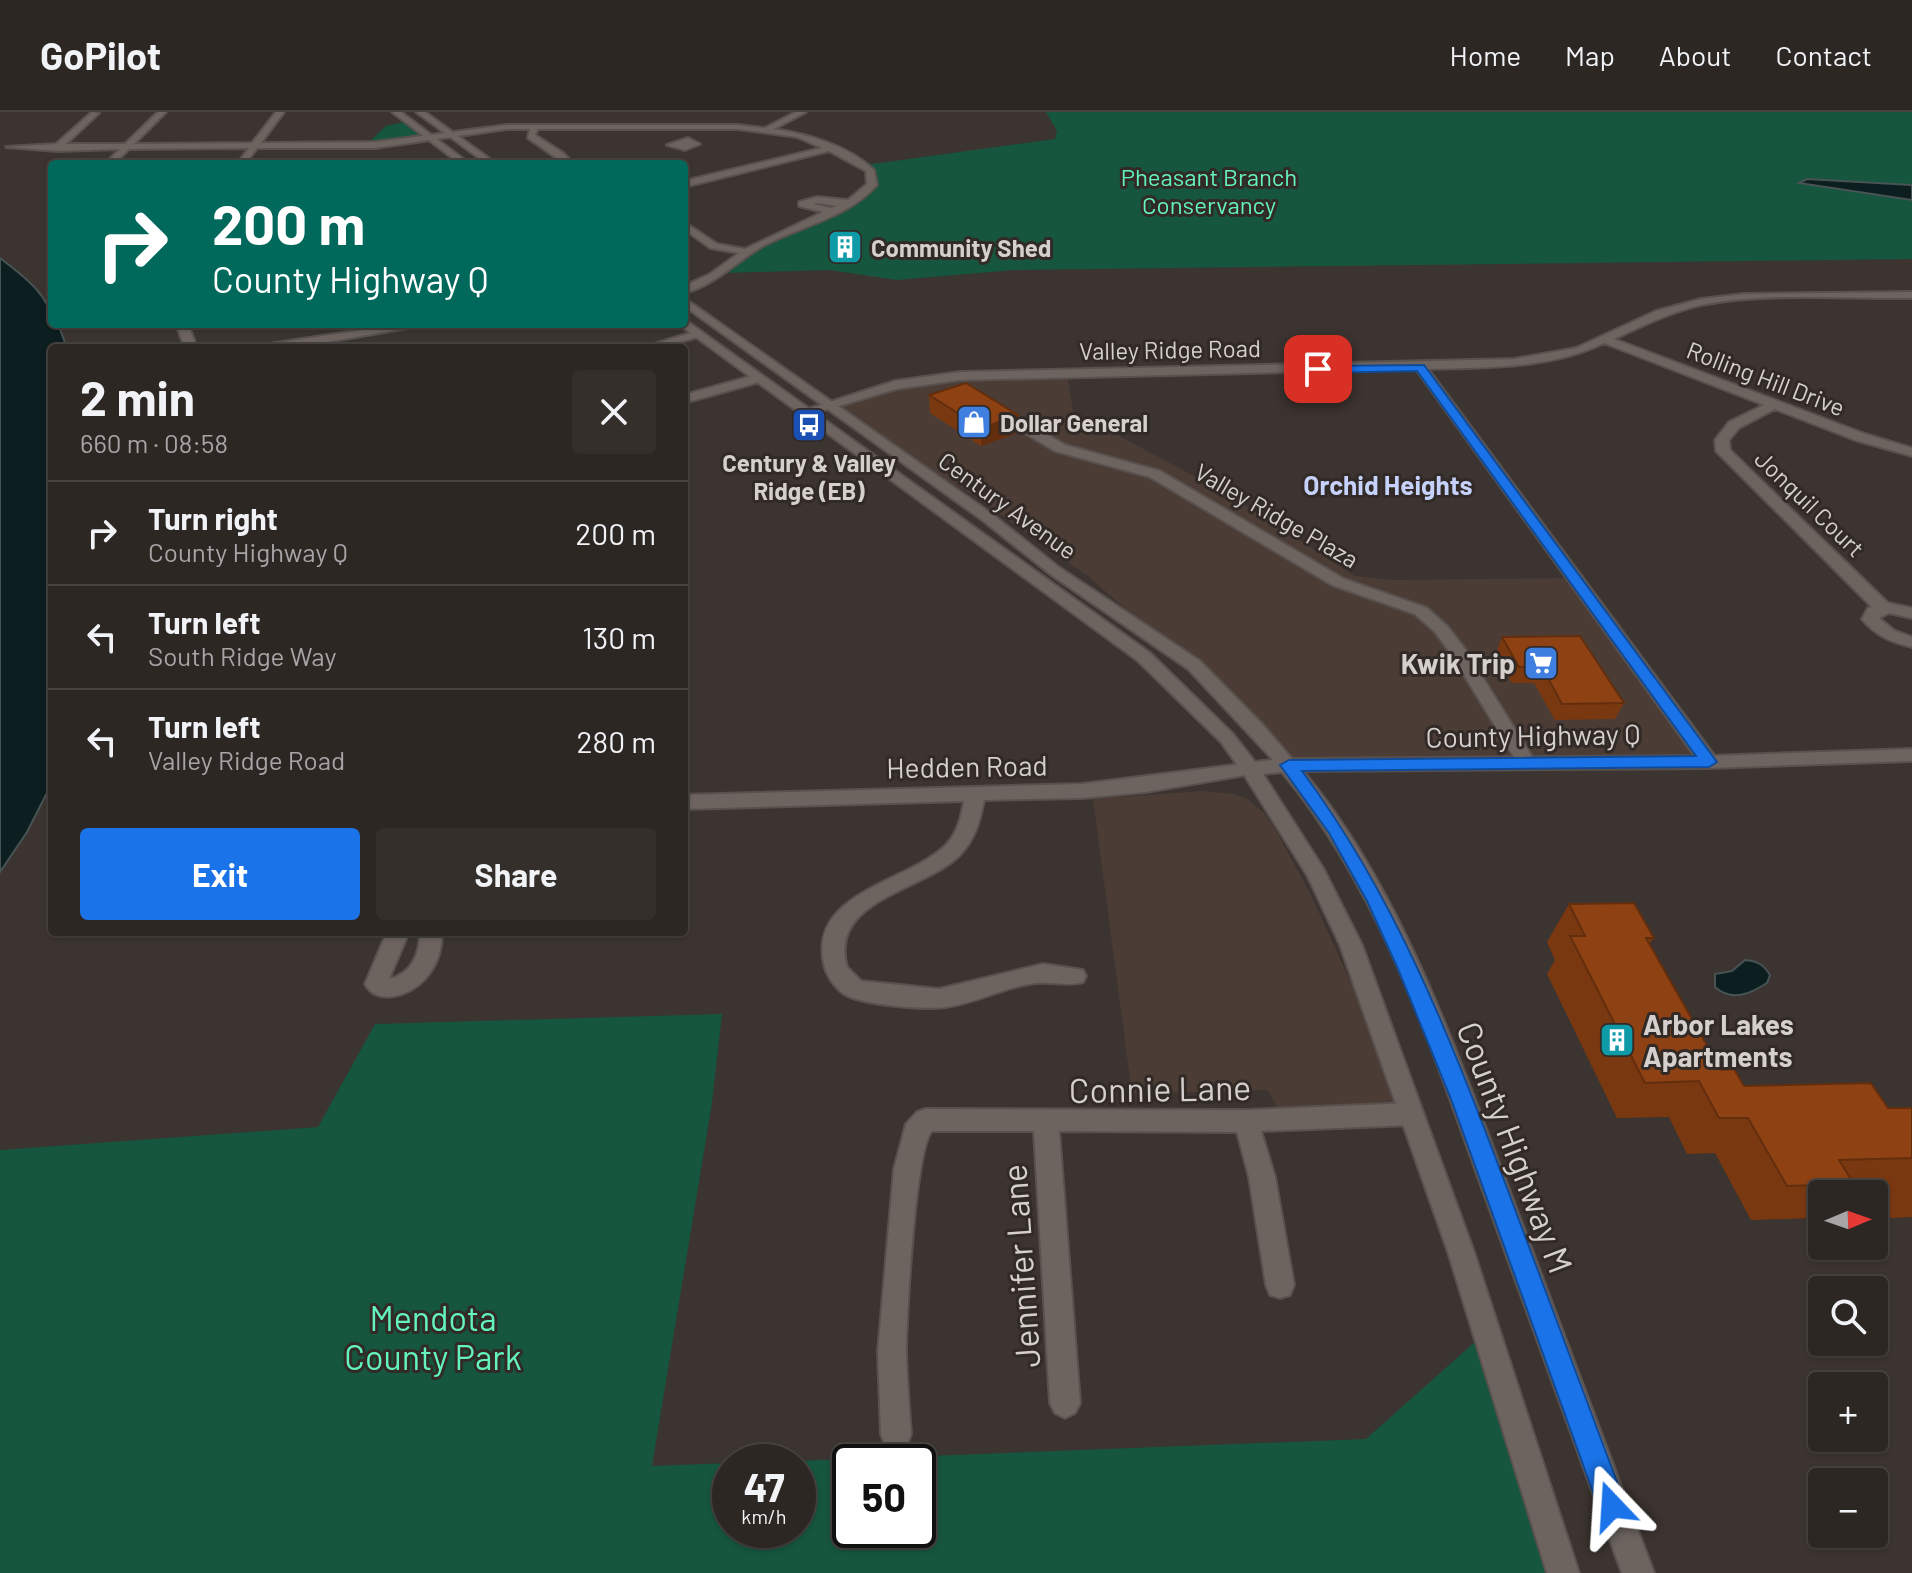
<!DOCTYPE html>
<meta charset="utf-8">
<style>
body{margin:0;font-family:Barlow,sans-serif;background:#352f2c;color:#f1f3f6;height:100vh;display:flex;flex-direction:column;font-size:30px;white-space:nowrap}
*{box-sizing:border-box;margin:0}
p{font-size:26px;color:#a7a5a6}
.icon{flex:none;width:44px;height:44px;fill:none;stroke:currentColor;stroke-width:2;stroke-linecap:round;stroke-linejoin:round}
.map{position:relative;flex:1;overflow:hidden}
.sheet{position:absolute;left:48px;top:232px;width:640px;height:592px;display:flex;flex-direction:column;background:#2d2724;border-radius:8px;box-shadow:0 2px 6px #0004,0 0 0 2px #484441}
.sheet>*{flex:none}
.top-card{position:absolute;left:48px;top:48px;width:640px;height:168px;border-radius:8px;box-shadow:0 2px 6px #0004,0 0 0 2px #484441;background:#00695c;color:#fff;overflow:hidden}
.needle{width:52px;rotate:88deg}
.buttons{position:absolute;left:1808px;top:1068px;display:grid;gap:16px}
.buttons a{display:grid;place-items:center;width:80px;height:80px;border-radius:8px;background:#2d2724;box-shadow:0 2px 6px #0004,0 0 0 2px #484441;font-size:40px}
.speed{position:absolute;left:712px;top:1332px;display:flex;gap:16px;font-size:40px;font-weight:700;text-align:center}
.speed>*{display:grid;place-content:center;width:104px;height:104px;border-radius:50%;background:#2d2724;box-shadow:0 2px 6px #0004,0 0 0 2px #484441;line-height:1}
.speed small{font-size:20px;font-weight:400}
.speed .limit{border:4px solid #111;border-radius:12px;background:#fff;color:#111}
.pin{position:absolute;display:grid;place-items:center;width:68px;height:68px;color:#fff;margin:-34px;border-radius:16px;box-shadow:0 4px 12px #0006}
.me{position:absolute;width:88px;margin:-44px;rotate:340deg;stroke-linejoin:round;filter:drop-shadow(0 0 6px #0008)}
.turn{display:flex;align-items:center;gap:28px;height:168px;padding:0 32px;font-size:36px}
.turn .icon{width:104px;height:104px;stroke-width:2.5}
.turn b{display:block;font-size:56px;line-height:68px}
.round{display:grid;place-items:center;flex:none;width:84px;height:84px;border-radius:8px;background:#352f2c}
.headline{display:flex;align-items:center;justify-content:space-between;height:136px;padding:0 32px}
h1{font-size:48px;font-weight:700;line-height:60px}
.action{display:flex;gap:16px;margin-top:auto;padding:16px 32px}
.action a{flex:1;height:92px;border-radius:8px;background:#1a73e8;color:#fff;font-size:32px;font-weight:700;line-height:92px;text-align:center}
.action a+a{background:#352f2c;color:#f1f3f6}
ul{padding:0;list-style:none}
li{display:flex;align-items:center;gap:24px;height:104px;padding:0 32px;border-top:2px solid #484441}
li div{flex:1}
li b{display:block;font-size:30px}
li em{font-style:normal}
header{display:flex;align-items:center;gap:48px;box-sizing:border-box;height:112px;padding:0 40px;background:#2d2724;border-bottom:2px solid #484441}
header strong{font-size:38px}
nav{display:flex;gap:44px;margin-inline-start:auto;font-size:28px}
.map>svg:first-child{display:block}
.built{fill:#4b3d36}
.green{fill:#16553e;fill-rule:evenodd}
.water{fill:#0c1e20;stroke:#485354;stroke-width:2}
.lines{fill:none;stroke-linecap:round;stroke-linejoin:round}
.minor-casing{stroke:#58514e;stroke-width:4}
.secondary-casing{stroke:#58514e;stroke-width:4}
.minor{fill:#6d6460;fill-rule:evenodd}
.secondary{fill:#6d6460;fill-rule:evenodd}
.wall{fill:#7a3810}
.shaded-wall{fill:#632e0d}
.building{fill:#8e4113;stroke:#632e0d;stroke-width:2}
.route{fill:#1a73e8;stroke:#114b97;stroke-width:2}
.labels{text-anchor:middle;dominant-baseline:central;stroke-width:6;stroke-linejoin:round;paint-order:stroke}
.far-park-label{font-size:24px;fill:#62f4bc;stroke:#322a26}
.far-poi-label{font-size:24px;font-weight:bold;fill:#d5d0cd;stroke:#322a26;text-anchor:start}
.far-street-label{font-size:24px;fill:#d5d0cd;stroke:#322a26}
.far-neighbourhood-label{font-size:26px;font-weight:bold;fill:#c6d2fc;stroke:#322a26}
.poi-label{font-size:28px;font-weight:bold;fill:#d5d0cd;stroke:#322a26;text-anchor:end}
.street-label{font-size:28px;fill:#d5d0cd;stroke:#322a26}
.near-street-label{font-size:34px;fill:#d5d0cd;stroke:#322a26}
.near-park-label{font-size:34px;fill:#62f4bc;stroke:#322a26}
</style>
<header>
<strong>GoPilot</strong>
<nav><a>Home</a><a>Map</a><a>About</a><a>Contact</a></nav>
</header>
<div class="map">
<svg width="1912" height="1461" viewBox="0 0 1912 1461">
<rect width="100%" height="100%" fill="#3c3430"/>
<path class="built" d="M 1067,261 L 1073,299 L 1231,384 L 1355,464 L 1393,468 L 1575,466 L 1709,650 L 1289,653 L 1167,533 L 1089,465 L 974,384 L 885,333 L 827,293 L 919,269 Z
M 1203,679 L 1235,682 L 1247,687 L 1264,701 L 1274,715 L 1310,781 L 1411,1002 L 1284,1008 L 1268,978 L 1132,982 L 1093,687 Z"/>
<path class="green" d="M 1046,0 L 1912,0 L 1912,147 L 1014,158 L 897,168 L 829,158 L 722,161 L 747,140 L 868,78 L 865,53 L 1055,27 L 1057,19 Z
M 408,9 L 432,27 L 366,33 L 386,14 Z
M 722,902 L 712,991 L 652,1354 L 730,1351 L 730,1418 L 798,1418 L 798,1350 L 768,1350 L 1366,1327 L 1486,1220 L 1563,1461 L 0,1461 L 0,1038 L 318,1015 L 375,912 ZM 850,1350 L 918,1350 L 918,1418 L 850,1418 Z"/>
<path class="water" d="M 1807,67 L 1912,73 L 1912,88 L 1799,71 Z
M 0,146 C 22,163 52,184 52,212 L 58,212 L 67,236 L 52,236 L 52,671 L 27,720 L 0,760 Z
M 1745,848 C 1757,849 1763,852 1770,863 L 1767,871 C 1750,882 1732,890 1715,875 L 1715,862 L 1732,859 Z"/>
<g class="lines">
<g class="minor-casing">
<path id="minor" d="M 92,0 L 99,1 L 66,32 L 125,32 L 158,0 L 166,0 L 134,32 L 252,31 L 276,0 L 284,0 L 261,31 L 375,30 L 507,13 L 738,13 L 765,16 L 796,0 L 806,0 L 774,17 C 808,22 849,34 874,58 L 877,73 C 848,106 800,114 763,134 C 736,150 715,173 684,181 L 684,174 L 710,162 L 739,141 L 710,136 L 684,117 L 684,110 L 717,132 L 745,137 L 823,100 L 799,94 L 799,90 L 817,85 L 848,88 L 867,72 L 866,59 L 829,39 L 684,75 L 684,69 L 822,36 L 797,25 L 738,17 L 538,17 L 535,23 L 563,41 L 574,52 L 565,52 L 528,26 L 530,17 L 507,17 L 375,36 L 257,36 L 245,52 L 237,52 L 249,36 L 129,37 L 114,52 L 105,52 L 120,37 L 57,39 L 6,35 L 56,32 ZM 817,91 L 837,94 L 831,96 L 813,92 Z
M 688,26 L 700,32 L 685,38 L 667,33 Z
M 1912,180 L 1912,186 C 1846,187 1765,180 1701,193 C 1670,200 1642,214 1614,227 L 1865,322 L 1912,336 L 1912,344 L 1855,328 L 1775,297 L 1739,316 L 1729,328 L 1730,338 L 1888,491 L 1912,496 L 1912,506 L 1889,501 L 1879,506 L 1895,519 L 1912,525 L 1912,535 C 1891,530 1876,524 1862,507 L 1868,496 L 1872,495 L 1716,339 L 1715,328 L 1729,310 L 1764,293 L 1604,231 C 1550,257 1488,255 1428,257 L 1716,646 L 1718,650 L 1716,654 L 1702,654 L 1416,257 L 960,268 L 896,277 L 805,304 L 799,300 L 895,269 L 960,260 L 1514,247 L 1576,236 L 1656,199 L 1701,187 L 1744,182 Z
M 176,212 L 188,212 L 197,236 L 185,236 Z
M 403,212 L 431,212 L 292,236 L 263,236 L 269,232 Z
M 697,219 L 701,220 L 701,224 L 660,236 L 641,236 Z
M 759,262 L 765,266 L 763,269 L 684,291 L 684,283 Z
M 991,295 L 1001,295 L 1065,333 L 1160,359 L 1344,467 L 1427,496 L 1447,514 L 1465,537 L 1536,651 L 1534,655 L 1520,655 L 1452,543 L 1435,520 L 1415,502 L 1332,473 L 1150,365 L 1055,339 L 991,301 Z
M 1250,651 L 1259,657 L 1257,661 L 1146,680 L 1082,686 L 984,688 C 980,709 975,728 959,744 C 924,778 828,788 847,855 L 861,869 L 939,877 L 1043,852 L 1083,858 L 1086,864 L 1083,870 C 1068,875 1046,868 1029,872 C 1001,877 975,891 946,895 C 925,898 862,893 844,882 C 835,876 826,863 824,852 C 808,780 909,770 946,733 C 958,720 961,706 964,689 L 684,697 L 684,683 L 1082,672 Z
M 387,820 L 409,820 L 389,867 C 412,862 420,841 420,820 L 442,820 C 442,837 437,854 425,867 C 411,883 377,895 365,872 Z
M 1411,991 L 1420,994 L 1423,1002 L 1420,1010 L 1411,1013 L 1261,1019 L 1275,1065 L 1294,1173 L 1290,1183 L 1280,1186 L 1270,1183 L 1266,1173 L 1249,1065 L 1237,1020 L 1059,1019 L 1080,1291 L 1075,1301 L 1065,1306 L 1055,1301 L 1050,1291 L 1034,1019 L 932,1019 C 915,1037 906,1209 906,1242 C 907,1269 909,1296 911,1322 L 907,1333 L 896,1337 L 885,1333 L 881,1322 L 878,1240 L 894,1057 L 906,1012 L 917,1000 L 926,997 L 1246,998 Z"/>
</g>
<g class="secondary-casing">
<path id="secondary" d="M 392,0 L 401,0 L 470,52 L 460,52 Z
M 416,0 L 425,0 L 497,52 L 487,52 Z
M 684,186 L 992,402 L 1060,456 L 1200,549 L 1263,613 L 1292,647 L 1709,644 L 1912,637 L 1912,649 L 1709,656 L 1303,659 C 1398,772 1452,928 1504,1064 C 1554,1197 1604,1329 1654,1461 L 1622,1461 C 1575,1332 1528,1203 1481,1073 C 1430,931 1380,778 1282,660 L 1263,662 L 1323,756 L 1362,833 L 1474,1140 L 1579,1461 L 1547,1461 L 1448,1140 L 1340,833 L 1307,763 L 1243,661 L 1221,630 L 1138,549 L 678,212 L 688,210 L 1150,541 L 1233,622 L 1255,650 L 1273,648 L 1188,557 L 1050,462 L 982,408 L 684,194 Z"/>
</g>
<use href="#minor" class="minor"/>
<use href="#secondary" class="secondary"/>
</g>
<path class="wall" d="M 929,283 L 1018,303 L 1017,321 L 981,334 L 930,301 Z
M 1502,525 L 1624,591 L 1615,607 L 1555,608 L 1534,571 L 1512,571 L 1496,541 Z
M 1569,792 L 1654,826 L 1649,832 L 1721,958 L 1744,974 L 1888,996 L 1912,996 L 1912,1105 L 1891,1106 L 1876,1081 L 1822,1082 L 1822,1099 L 1814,1106 L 1751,1108 L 1715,1041 L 1687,1042 L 1669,1005 L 1617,1006 L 1547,862 L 1555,848 L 1547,830 Z"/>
<path class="shaded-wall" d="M 1018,303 L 1017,321 L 981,334 L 982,316 Z"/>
<path class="building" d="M 966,271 L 1018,303 L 982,316 L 929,283 Z
M 1580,524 L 1624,591 L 1562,592 L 1542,555 L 1519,555 L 1502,525 Z
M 1634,791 L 1654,826 L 1646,826 L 1721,958 L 1734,957 L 1744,974 L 1871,971 L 1888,996 L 1912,996 L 1912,1046 L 1839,1048 L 1854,1072 L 1787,1074 L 1748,1006 L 1719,1006 L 1699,969 L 1645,971 L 1570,824 L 1585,824 L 1569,792 Z"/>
<path class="route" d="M 1424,253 L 1717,650 L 1709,655 L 1302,659 C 1397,787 1451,928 1507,1076 C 1547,1182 1586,1288 1626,1394 L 1622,1404 L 1612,1408 L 1602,1404 L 1598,1394 L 1451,987 L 1398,857 L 1367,789 L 1329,721 L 1280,653 L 1289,648 L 1696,644 L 1417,259 L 1318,261 L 1313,257 L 1318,254 Z"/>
<defs>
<g id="building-square" transform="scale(1.8)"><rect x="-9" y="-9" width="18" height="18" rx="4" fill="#0f9aa8" stroke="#322a26"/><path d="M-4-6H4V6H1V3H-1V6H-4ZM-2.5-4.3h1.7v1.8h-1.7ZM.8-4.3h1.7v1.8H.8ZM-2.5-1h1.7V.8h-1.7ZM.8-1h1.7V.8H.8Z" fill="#fff"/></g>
<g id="shop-square" transform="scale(1.8)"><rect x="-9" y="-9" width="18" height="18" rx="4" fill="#3f7fe0" stroke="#322a26"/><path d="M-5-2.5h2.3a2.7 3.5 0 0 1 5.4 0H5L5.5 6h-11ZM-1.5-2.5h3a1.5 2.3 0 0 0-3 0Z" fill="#fff"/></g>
<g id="bus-square" transform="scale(1.8)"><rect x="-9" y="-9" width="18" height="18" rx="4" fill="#1a4fb4" stroke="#322a26"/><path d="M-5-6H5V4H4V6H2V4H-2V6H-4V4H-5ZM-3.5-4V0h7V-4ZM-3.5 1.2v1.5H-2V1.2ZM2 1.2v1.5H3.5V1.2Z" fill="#fff"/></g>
<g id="supermarket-square" transform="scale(1.8)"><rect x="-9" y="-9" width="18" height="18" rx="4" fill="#3f7fe0" stroke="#322a26"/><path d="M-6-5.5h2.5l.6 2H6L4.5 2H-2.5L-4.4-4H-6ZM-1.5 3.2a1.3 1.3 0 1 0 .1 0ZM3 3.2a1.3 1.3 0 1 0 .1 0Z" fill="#fff"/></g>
</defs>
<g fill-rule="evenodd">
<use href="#building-square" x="845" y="135"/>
<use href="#shop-square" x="974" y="310"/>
<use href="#bus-square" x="809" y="313"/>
<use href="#supermarket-square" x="1541" y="551"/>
<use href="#building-square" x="1617" y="928"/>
</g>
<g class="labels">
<g class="far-park-label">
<text x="1209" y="64">Pheasant Branch<tspan x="1209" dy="28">Conservancy</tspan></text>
</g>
<g class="far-poi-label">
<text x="871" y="135">Community Shed</text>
<text x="1000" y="310">Dollar General</text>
<text x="809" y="350" text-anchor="middle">Century &amp; Valley<tspan x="809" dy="28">Ridge (EB)</tspan></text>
</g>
<g class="far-street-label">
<text transform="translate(1170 237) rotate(-1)">Valley Ridge Road</text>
<text transform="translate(1766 266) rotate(21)">Rolling Hill Drive</text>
<text transform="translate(1810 391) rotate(44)">Jonquil Court</text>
<text transform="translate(1008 393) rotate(36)">Century Avenue</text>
<text transform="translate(1277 403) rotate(30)">Valley Ridge Plaza</text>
</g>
<g class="far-neighbourhood-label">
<text x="1388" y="372">Orchid Heights</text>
</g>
<g class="poi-label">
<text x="1515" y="551">Kwik Trip</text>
<text x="1643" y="912" text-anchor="start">Arbor Lakes<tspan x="1643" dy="32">Apartments</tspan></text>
</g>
<g class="street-label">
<text transform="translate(1533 623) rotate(-1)">County Highway Q</text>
<text transform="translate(967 654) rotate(-1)">Hedden Road</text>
</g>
<g class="near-street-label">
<text transform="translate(1160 976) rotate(-1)">Connie Lane</text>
<text transform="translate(1516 1035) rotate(69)">County Highway M</text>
<text transform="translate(1020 1154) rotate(-94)">Jennifer Lane</text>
</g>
<g class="near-park-label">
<text x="433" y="1205">Mendota<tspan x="433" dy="39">County Park</tspan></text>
</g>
</g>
</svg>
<div class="buttons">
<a><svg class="needle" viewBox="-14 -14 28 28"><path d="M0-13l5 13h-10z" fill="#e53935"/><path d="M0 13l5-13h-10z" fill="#a7a5a6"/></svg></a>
<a><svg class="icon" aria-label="search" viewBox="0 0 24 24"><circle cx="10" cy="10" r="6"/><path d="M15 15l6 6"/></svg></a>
<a>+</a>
<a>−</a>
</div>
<div class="speed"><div>47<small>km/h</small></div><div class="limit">50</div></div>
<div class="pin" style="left:1318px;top:257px;background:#d93025"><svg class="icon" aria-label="arrive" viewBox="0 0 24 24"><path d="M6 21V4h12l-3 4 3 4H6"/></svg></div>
<svg class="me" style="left:1612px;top:1394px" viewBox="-20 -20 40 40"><path d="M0-17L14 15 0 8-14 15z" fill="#1a73e8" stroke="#fff" stroke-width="4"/></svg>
<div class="top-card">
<div class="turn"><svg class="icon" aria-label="right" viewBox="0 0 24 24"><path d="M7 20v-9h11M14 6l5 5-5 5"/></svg><div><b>200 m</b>County Highway Q</div></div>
</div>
<section class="sheet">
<div class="headline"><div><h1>2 min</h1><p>660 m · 08:58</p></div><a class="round"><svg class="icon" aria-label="close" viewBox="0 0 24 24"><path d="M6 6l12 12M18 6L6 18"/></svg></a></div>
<ul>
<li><svg class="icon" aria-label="right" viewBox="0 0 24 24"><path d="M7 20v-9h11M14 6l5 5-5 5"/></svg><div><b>Turn right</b><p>County Highway Q</p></div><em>200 m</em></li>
<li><svg class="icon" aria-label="left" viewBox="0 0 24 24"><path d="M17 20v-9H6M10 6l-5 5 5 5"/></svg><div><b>Turn left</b><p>South Ridge Way</p></div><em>130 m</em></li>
<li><svg class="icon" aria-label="left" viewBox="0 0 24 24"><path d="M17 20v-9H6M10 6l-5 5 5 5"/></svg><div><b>Turn left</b><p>Valley Ridge Road</p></div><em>280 m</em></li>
</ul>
<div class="action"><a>Exit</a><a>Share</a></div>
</section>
</div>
